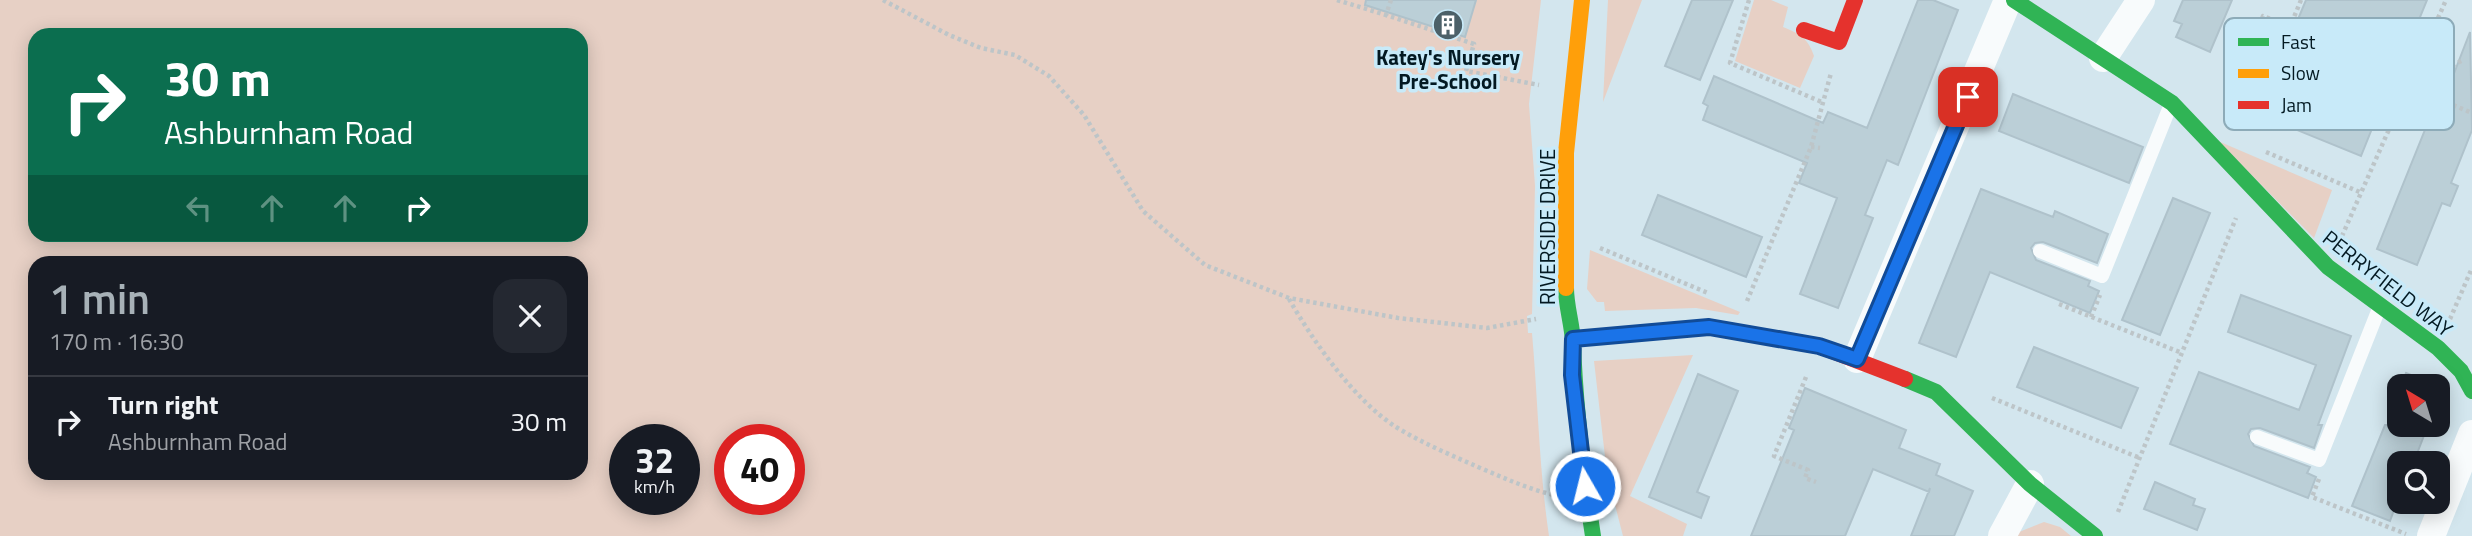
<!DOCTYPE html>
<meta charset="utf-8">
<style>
body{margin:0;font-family:"Titillium Web",sans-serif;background:#242831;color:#f1f3f6;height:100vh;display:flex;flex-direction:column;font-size:26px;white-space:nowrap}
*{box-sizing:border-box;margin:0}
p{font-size:23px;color:#9ea1a6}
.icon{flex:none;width:38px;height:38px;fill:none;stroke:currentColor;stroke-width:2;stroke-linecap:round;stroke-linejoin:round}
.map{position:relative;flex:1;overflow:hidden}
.sheet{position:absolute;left:28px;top:256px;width:560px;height:224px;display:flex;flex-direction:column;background:#171b24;border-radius:21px;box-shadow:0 4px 18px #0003}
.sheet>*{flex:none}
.top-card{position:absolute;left:28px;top:28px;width:560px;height:214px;border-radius:21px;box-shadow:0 4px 18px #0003;background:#0b6e4f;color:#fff;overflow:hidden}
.needle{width:46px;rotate:322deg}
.fabs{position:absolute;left:2387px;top:374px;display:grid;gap:14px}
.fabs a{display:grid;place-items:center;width:63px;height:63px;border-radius:14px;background:#171b24;box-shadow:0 4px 18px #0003;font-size:35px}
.speed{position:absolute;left:609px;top:424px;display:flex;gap:14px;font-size:35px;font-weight:700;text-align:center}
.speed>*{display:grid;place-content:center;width:91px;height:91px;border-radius:50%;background:#171b24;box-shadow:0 4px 18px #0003;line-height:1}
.speed small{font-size:18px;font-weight:400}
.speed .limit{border:10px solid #d22;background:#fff;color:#111}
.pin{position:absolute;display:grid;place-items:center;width:60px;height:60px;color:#fff;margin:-30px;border-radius:14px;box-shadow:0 4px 10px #0006}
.me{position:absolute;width:77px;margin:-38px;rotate:352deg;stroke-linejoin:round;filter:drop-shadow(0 0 5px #0008)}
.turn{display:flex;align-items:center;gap:24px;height:147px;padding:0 21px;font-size:32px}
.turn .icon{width:91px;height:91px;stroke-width:2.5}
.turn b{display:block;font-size:49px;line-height:60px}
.lanes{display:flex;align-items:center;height:66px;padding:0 21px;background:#0003;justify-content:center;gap:35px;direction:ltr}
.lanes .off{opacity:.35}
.round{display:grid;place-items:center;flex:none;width:74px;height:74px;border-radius:21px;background:#242831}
.head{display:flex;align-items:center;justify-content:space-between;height:119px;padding:0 21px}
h1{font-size:42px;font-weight:600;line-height:52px;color:#a7b1b7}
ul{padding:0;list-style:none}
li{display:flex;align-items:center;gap:21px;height:91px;padding:0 21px;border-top:2px solid #363941}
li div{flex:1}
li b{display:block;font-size:26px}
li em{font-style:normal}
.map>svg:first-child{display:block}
.green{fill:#e7d0c5;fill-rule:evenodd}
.building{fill:#bbcfd7;stroke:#afc2cb;stroke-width:2}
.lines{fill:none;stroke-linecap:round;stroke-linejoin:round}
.path{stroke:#bdc5c8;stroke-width:4.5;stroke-dasharray:3.5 3.5;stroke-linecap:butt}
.lane{stroke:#f8fbfc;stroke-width:14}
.street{stroke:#f8fbfc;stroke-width:28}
.fast{stroke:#30b455;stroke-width:16}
.slow{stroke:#ff9f0a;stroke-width:16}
.jam{stroke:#e5322d;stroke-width:16}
.route-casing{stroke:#114b97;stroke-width:18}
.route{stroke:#1a73e8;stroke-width:12}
.labels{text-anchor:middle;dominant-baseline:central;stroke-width:7;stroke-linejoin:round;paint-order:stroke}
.poi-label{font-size:21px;font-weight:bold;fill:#031922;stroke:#c8eaf9}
.street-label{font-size:21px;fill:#031922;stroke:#c8eaf9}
.key{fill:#c8eaf9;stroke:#8dabb8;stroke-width:2}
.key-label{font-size:19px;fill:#031922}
</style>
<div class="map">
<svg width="2472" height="536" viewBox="0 0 2472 536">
<rect width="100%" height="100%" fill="#d3e6ee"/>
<path class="green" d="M 0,0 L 1541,0 L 1529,104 L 1535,186 L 1532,314 L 1527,316 L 1528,333 L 1532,333 C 1538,401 1539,469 1549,536 L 0,536 ZM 35,35 L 581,35 L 581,234 L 35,234 ZM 35,262 L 581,262 L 581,472 L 35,472 ZM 625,439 L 684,439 L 684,499 L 625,499 ZM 730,439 L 789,439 L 789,499 L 730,499 Z
M 1608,0 L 1642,0 L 1603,102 Z
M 1754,0 L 1771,0 L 1788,7 L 1783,27 C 1800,34 1808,38 1814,56 L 1800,88 L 1735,61 Z
M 2218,141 L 2332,190 L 2314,238 Z
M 1590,250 L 1740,312 L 1738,315 L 1696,308 L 1605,311 L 1604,302 L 1597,302 L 1587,289 Z
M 1693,355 L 1630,496 L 1687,524 L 1683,536 L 1623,536 L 1607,474 L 1594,361 Z
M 2044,522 L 2060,527 L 2071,536 L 2009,536 Z"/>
<path class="building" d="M 1366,0 L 1476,0 L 1465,37 L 1365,5 Z
M 1692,0 L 1733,0 L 1700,80 L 1665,66 Z
M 1918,0 L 1933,0 L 1958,10 L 1898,165 L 1887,160 L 1865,215 L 1873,218 L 1838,308 L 1800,294 L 1837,198 L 1799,183 L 1807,163 L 1703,120 L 1708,106 L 1703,103 L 1714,76 L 1823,123 L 1828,112 L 1867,128 Z
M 2183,0 L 2232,0 L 2210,52 L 2176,37 L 2182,24 L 2174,21 Z
M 2306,0 L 2427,0 L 2400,66 L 2296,24 Z
M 2470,32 L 2472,130 L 2451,183 L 2458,186 L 2450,206 L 2442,203 L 2417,265 L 2377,249 L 2435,105 L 2441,107 Z
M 2254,66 L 2377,116 L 2361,156 L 2238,106 Z
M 2013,94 L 2143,147 L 2129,183 L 1999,131 Z
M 1981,189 L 2053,217 L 2055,211 L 2108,234 L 2097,263 L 2043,242 L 2035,243 L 2031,248 L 2036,260 L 2090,281 L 2088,286 L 2099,291 L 2090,313 L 1990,272 L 1956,357 L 1919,343 Z
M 1658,195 L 1762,237 L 1746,277 L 1642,235 Z
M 2173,198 L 2210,213 L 2160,335 L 2122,320 Z
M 2241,295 L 2351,336 L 2318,425 L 2322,425 L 2314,448 L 2260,428 L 2251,429 L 2248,434 L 2254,446 L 2310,467 L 2307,473 L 2316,477 L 2308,498 L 2170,444 L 2199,372 L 2299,410 L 2316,365 L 2228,332 Z
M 2034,347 L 2138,388 L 2121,428 L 2017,387 Z
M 2406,373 L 2443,388 L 2438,402 L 2438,387 L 2401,387 Z
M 1698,374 L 1738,391 L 1697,492 L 1709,497 L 1701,518 L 1649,497 Z
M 1805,388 L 1906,430 L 1899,448 L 1940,464 L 1936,475 L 1973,491 L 1954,536 L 1911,536 L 1930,488 L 1929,492 L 1873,469 L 1845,536 L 1751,536 L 1794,430 L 1789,428 Z
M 2385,425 L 2428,425 L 2413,464 L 2399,464 L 2399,496 L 2390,521 L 2352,506 Z
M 2155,482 L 2195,499 L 2193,505 L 2205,509 L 2197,530 L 2144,509 Z"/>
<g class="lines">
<path class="path" d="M 883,0 L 949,35 L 981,48 L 1015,55 L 1049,76 L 1084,115 L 1143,211 L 1205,265 L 1289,298 L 1398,318 L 1487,328 L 1536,319
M 1337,0 L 1386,15
M 1391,0 L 1386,15 L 1474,44 L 1466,71 L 1539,85
M 1749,0 L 1730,63 L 1824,103
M 2301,0 L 2290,27 L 2411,78
M 2407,33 L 2427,42
M 2251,45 L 2263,16 L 2290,27
M 2420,60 L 2444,70 L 2463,60
M 2408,86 L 2472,113
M 1811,147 L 1820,148
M 2266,152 L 2362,193
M 2342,236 L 2446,0
M 1600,248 L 1708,293
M 1289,299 C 1313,341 1354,400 1396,427 C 1422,443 1451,455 1478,467 C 1504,478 1528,489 1554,495
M 1747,301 L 1811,147 L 1831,73
M 2059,304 L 2182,353
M 2091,317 L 2100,295
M 2450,319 L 2472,268
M 1806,377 L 1774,456 L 1808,470 L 1805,478 L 1816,482
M 1992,398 L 2140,458
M 2319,479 L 2312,497 L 2406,534
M 2118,512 L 2236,218"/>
<path class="lane" d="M 2040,251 L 2102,276 L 2171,104
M 2257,437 L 2319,460 L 2380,306"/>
<path class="street" d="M 2103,58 L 2141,0
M 1857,359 L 2008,0
M 2002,536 L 2030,484
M 2431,536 L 2472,434"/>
<path class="fast" d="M 2014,0 L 2172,103 L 2328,267 L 2438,348 L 2461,371 L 2472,391
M 1566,288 C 1566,306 1572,323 1573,342 C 1575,407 1583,471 1593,536
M 1905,379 L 1936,392 L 2030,484 L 2095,536"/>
<path class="slow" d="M 1566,288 L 1566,153 L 1582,0"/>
<path class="jam" d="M 1804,30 L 1839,42 L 1855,0
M 1573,339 L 1709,327 L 1819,346 L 1905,379"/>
</g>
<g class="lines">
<g class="route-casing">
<path id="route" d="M 1585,486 L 1572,375 L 1573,339 L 1709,327 L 1819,346 L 1857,359 L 1968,97"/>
</g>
<use href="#route" class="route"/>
</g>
<defs>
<g id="building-disc" transform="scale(1.575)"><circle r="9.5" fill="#4c6169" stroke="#c8eaf9"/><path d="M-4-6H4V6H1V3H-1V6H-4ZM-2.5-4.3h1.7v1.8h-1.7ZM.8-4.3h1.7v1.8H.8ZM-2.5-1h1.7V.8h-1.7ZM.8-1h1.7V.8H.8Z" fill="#fff"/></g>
</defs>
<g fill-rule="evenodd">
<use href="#building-disc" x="1448" y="25"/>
</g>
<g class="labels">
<g class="poi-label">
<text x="1448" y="57">Katey's Nursery<tspan x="1448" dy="24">Pre-School</tspan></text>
</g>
<g class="street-label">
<text transform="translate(1547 227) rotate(-90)">RIVERSIDE DRIVE</text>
<text transform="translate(2388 283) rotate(38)">PERRYFIELD WAY</text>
</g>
</g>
<rect x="2224" y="18" width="230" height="112" rx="10" class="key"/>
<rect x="2238" y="38" width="31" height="8" fill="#30b455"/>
<rect x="2238" y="69" width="31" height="9" fill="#ff9f0a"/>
<rect x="2238" y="101" width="31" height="8" fill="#e5322d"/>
<g class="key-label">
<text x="2281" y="49">Fast</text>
<text x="2281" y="80">Slow</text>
<text x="2281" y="112">Jam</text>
</g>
</svg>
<div class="fabs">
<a><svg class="needle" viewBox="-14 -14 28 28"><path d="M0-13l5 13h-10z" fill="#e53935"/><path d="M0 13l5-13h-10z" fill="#9ea1a6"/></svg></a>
<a><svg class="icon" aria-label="search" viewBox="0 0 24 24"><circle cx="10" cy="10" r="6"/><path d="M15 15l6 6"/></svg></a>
</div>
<div class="speed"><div>32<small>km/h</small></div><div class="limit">40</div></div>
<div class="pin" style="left:1968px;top:97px;background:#d93025"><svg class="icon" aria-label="arrive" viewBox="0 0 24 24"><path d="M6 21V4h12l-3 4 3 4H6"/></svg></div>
<svg class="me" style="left:1585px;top:486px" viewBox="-20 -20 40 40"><circle r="17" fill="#1a73e8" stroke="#fff" stroke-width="3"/><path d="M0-11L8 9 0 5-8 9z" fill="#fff"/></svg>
<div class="top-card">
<div class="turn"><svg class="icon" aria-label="right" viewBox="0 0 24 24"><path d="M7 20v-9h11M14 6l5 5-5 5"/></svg><div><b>30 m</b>Ashburnham Road</div></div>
<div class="lanes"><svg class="icon off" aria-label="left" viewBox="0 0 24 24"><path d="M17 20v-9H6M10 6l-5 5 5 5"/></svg><svg class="icon off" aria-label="ahead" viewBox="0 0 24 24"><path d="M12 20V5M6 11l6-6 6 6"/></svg><svg class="icon off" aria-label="ahead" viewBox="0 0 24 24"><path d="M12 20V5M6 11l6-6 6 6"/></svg><svg class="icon" aria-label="right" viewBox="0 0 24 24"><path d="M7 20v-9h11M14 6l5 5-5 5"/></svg></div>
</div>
<section class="sheet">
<div class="head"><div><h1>1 min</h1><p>170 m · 16:30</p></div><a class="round"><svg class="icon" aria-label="close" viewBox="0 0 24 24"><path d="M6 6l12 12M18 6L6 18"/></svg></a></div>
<ul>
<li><svg class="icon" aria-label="right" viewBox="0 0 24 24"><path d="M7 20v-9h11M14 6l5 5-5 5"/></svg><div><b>Turn right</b><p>Ashburnham Road</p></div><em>30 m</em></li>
</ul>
</section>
</div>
